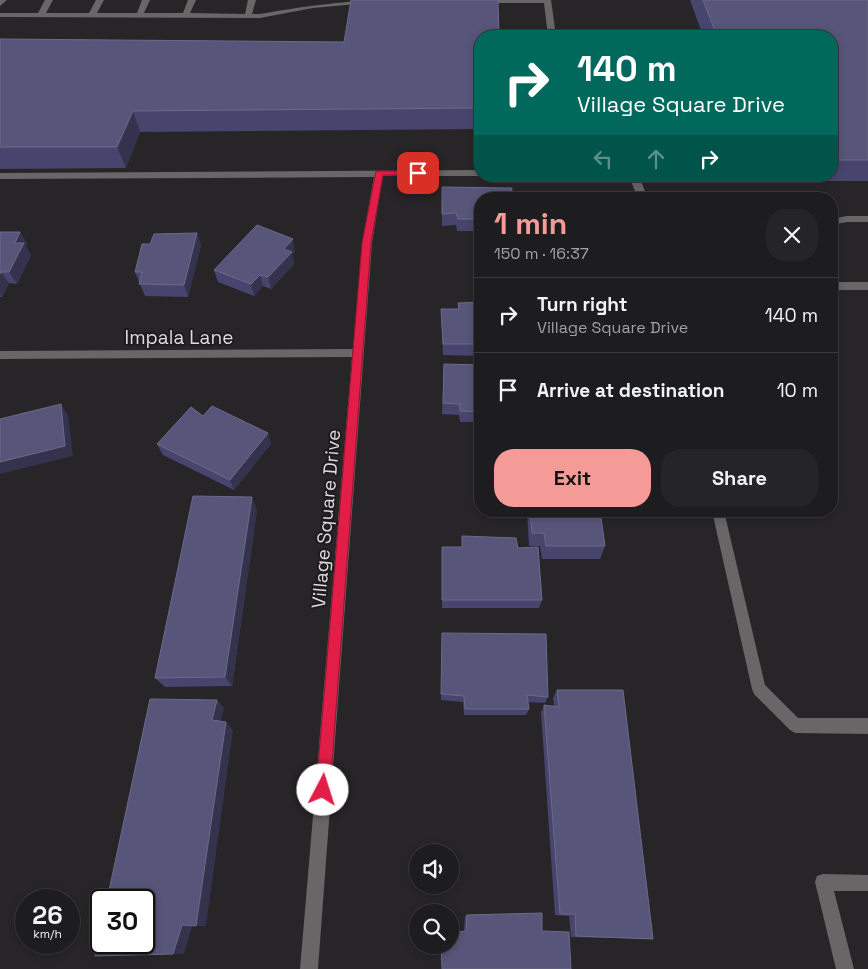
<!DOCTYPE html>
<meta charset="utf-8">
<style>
body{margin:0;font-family:"Space Grotesk",sans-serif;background:#252527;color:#f1f3f6;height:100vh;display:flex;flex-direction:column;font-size:19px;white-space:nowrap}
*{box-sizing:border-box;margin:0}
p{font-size:16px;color:#a0a1a4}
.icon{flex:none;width:28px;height:28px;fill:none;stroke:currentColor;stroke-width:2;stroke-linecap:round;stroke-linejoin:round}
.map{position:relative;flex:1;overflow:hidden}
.side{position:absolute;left:474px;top:192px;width:364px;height:325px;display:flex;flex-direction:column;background:#1d1c1e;border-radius:20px;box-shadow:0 2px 8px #0003,0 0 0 1px #3b3a3c}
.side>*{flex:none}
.hud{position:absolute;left:474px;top:30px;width:364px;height:152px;border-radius:20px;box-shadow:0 2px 8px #0003,0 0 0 1px #3b3a3c;background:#00695c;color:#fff;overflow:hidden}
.controls{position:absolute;left:409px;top:844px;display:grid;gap:10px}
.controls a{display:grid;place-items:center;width:50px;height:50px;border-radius:50%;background:#1d1c1e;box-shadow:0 2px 8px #0003,0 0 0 1px #3b3a3c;font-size:25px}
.speed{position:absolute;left:15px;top:889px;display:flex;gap:10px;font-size:25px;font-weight:700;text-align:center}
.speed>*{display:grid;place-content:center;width:65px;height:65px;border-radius:50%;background:#1d1c1e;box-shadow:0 2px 8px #0003,0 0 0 1px #3b3a3c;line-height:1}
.speed small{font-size:12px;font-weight:400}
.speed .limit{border:2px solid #111;border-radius:8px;background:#fff;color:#111}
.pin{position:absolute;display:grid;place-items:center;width:42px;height:42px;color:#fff;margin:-21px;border-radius:10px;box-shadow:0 2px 8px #0006}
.me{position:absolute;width:55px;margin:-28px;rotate:5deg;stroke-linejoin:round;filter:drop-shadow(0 0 4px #0008)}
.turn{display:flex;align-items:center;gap:18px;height:105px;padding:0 20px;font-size:22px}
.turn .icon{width:65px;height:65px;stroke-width:2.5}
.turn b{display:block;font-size:35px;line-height:42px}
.lanes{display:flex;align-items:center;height:48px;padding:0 20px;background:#0003;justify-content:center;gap:25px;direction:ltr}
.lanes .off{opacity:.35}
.round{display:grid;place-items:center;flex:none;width:52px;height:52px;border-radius:20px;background:#252527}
.head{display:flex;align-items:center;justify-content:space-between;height:85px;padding:0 20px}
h1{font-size:30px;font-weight:800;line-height:38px;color:#f59b97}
.button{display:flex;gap:10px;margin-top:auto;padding:10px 20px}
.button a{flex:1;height:58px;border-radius:20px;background:#f59b97;color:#111;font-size:20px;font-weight:800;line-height:58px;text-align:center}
.button a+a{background:#252527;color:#f1f3f6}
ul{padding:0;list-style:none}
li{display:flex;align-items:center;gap:15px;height:75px;padding:0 20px;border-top:1px solid #3b3a3c}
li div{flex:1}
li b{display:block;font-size:19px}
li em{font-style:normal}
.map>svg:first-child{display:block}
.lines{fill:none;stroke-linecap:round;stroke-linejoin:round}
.minor{fill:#686666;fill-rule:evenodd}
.wall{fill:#47456d}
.shaded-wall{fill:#34324d}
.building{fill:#575579;stroke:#6c6a89}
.route{fill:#e11d48;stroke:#92132f}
.labels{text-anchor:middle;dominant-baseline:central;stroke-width:4;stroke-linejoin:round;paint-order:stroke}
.street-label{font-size:19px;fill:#dbdadc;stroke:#1e1b1e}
</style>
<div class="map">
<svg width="868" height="969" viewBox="0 0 868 969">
<rect width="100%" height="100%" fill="#272528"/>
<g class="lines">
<path class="minor" d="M 0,0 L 7,0 L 0,6 Z
M 45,0 L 53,0 L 46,13 L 89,13 L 96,0 L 104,0 L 97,13 L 137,13 L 142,0 L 150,0 L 144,13 L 183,13 L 188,0 L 196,0 L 190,13 L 245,14 L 248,0 L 256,0 L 252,14 L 260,14 C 286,9 348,0 371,1 L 367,3 L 313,8 L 260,18 L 0,17 L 0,13 L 38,13 Z
M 479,0 L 551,0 L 556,36 L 548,36 L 544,3 L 482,3 Z
M 480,170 L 480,176 L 383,176 L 372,243 L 318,969 L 300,969 L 352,357 L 0,359 L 0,351 L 353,349 L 362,243 L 374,177 L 0,179 L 0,173 Z
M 629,176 L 639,176 L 648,199 L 638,199 Z
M 847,216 L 868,216 L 868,222 L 847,222 L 831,225 L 831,219 Z
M 831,282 L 868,282 L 868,290 L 831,290 Z
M 712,511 L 724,511 L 765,685 L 798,718 L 868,718 L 868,734 L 795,733 L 790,730 L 754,694 L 752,689 Z
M 823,874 L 868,875 L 868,891 L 834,891 L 854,969 L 836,969 L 815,882 L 817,876 Z"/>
</g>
<path class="wall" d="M 690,0 L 868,0 L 868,181 L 755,181 L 754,176 L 831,176 L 831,36 L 703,36 Z
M 480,36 L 480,129 L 140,132 L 126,168 L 0,169 L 0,39 L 344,42 Z
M 442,187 L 480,199 L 480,231 L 457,231 L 456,225 L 442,226 Z
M 0,232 L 20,232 L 27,244 L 26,247 L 31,255 L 17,284 L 9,283 L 2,297 L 0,297 Z
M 197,233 L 201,245 L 188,297 L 145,296 L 135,272 L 150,244 Z
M 295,251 L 292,254 L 294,264 L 271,289 L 263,286 L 254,296 L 218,282 L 214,270 Z
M 480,302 L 480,356 L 443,355 L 441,309 L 458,309 L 458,303 Z
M 444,364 L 480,365 L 480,422 L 460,422 L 459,415 L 442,414 Z
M 203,416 L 268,433 L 271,444 L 234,490 L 163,455 L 157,444 Z
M 257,510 L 232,686 L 165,687 L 155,678 Z
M 527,511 L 600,511 L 605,546 L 600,559 L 542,559 L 540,546 L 529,546 Z
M 442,547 L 518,548 L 542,600 L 539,608 L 442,608 Z
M 442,633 L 548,697 L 545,703 L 528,702 L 529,709 L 526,715 L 464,715 L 463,702 L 441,700 Z
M 557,690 L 653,939 L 571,937 L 569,916 L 555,915 L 541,713 L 544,705 L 554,706 L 553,698 Z
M 542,913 L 464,932 L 465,916 L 467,915 Z"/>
<path class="shaded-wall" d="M 133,111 L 140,132 L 126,168 L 117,147 Z
M 20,232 L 27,244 L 26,247 L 31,255 L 17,284 L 9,272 L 15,243 Z
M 197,233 L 201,245 L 188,297 L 184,285 Z
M 293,239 L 295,251 L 292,254 L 294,264 L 271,289 L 268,277 L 284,249 Z
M 1,272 L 9,283 L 2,297 L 0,295 L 0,274 Z
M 260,275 L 263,286 L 254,296 L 251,284 Z
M 61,404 L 68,415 L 73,456 L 0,474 L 0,462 Z
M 268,433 L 271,444 L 234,490 L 230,480 Z
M 252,497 L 257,510 L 232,686 L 225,677 Z
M 217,700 L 224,708 L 219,728 L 212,720 Z
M 226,722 L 233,730 L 206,926 L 196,926 Z
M 182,925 L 192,926 L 184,954 L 173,954 Z"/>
<path class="building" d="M 351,0 L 498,0 L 499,36 L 480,36 L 480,108 L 133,111 L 117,147 L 0,147 L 0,39 L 344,42 Z
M 703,0 L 868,0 L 868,160 L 831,160 L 831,36 L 717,36 Z
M 442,187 L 512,188 L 511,199 L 480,199 L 480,219 L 458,219 L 456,213 L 442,214 Z
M 257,225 L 293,239 L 284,249 L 292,252 L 268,277 L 260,275 L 251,284 L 214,270 Z
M 0,232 L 20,232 L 15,243 L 24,243 L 9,272 L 1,272 L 0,274 Z
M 197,233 L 184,285 L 139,284 L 142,272 L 135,272 L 142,244 L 150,244 L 154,234 Z
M 480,302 L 480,344 L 443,344 L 441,309 L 459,309 L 458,303 Z
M 444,364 L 480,365 L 480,412 L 460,411 L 460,404 L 443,403 Z
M 61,404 L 65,446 L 0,462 L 0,419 Z
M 212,406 L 268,433 L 230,480 L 157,444 L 191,407 L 203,416 Z
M 193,496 L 252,497 L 225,677 L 155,678 Z
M 530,511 L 600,511 L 605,546 L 546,546 L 544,533 L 532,533 Z
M 462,536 L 516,538 L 518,548 L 538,547 L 542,600 L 442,600 L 442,547 L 462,547 Z
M 442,633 L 546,634 L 548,697 L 527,695 L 529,709 L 465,709 L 464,696 L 441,694 Z
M 557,690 L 623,690 L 653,939 L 576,936 L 575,914 L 560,914 L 544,705 L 559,707 Z
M 150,699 L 217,700 L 212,720 L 226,722 L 196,926 L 182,925 L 173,954 L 95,956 L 101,929 L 101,942 L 144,942 L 144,900 L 107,900 Z
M 542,913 L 542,931 L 569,932 L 571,969 L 442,969 L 441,945 L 450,945 L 450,933 L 466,931 L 467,915 Z"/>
<path class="route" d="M 376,171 L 418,171 L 422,173 L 418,176 L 383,175 L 371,243 L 330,790 L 328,795 L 323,797 L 318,795 L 316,790 L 362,243 Z"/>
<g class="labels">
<g class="street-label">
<text x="179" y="337">Impala Lane</text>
<text transform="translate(326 519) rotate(-85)">Village Square Drive</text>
</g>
</g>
</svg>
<div class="controls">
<a><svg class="icon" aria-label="sound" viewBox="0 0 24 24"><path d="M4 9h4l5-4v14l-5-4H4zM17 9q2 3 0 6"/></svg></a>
<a><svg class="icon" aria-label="search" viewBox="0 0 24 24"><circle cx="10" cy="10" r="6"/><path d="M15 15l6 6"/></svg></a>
</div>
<div class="speed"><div>26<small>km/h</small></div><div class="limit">30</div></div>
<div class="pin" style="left:418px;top:173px;background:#d93025"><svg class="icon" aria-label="arrive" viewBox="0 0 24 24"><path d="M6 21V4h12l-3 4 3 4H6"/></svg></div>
<svg class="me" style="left:323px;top:790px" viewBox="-20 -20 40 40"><circle r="19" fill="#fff"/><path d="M0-13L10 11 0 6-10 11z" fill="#e11d48"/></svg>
<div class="hud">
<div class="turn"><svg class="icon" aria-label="right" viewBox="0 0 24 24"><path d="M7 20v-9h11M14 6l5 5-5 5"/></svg><div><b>140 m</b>Village Square Drive</div></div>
<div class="lanes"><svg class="icon off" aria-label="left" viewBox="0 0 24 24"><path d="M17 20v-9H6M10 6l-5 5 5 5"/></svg><svg class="icon off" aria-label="ahead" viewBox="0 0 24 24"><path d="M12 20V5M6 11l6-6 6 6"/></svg><svg class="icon" aria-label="right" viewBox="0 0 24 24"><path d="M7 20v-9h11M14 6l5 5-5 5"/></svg></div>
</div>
<section class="side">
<div class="head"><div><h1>1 min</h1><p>150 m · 16:37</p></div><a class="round"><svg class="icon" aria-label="close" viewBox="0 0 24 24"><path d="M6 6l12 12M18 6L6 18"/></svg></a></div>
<ul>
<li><svg class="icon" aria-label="right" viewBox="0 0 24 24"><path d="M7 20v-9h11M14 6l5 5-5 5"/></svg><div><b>Turn right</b><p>Village Square Drive</p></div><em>140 m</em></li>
<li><svg class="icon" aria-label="arrive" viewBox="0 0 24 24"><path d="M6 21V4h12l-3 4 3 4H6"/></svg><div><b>Arrive at destination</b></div><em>10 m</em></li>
</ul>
<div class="button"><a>Exit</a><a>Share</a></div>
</section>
</div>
